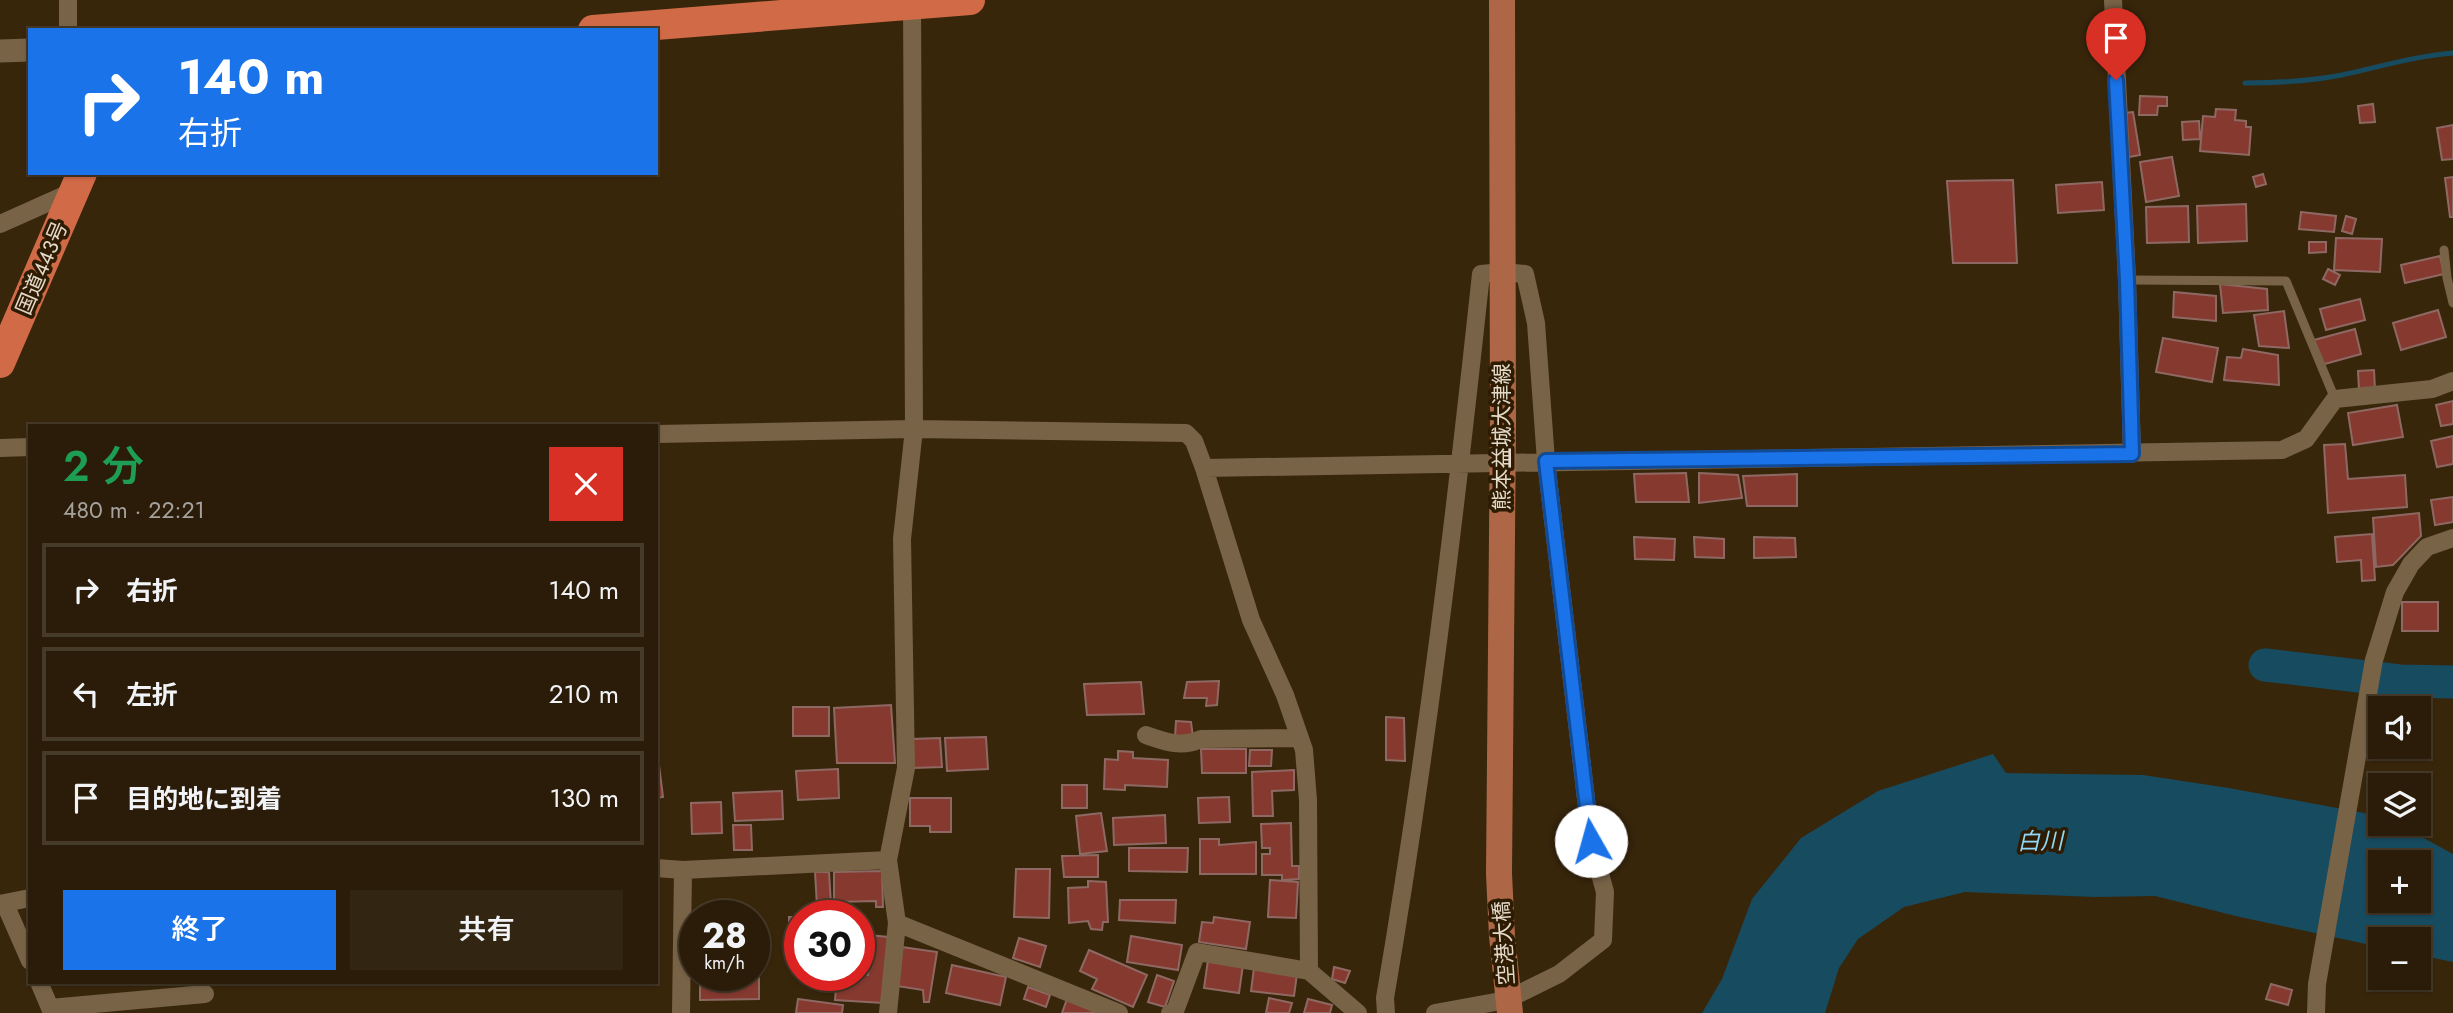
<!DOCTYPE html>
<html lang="ja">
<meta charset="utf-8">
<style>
body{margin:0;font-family:Jost,"Noto Sans JP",sans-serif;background:#322512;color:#f1f3f6;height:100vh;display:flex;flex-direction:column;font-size:26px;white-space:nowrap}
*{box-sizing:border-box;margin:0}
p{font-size:23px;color:#a5a19c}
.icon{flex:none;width:38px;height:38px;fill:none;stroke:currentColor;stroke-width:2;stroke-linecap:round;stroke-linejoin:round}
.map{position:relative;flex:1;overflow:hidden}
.side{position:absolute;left:28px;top:424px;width:630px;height:560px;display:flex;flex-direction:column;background:#2a1c08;border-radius:0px;box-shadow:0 2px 5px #0004,0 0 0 2px #463a29}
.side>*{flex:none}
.guide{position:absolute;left:28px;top:28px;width:630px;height:147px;border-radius:0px;box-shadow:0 2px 5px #0004,0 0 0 2px #463a29;background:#1a73e8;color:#fff;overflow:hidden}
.controls{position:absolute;left:2368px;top:696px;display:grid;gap:14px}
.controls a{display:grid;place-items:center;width:63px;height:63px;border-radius:0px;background:#2a1c08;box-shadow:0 2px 5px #0004,0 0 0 2px #463a29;font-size:35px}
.speed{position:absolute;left:679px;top:900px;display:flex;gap:14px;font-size:35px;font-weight:700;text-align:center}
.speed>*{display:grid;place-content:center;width:91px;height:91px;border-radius:50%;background:#2a1c08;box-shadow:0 2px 5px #0004,0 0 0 2px #463a29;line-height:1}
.speed small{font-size:18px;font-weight:400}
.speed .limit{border:10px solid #d22;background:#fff;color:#111}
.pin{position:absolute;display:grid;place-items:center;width:60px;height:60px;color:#fff;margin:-72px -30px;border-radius:50% 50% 50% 0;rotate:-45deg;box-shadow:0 0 7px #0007}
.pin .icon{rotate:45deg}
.me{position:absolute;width:77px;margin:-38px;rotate:353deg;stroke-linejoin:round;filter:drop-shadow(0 0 5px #0008)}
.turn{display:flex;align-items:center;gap:24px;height:147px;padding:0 35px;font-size:32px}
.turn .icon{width:91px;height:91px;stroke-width:2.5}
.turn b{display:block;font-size:49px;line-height:60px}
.round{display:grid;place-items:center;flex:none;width:74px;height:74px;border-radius:0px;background:#322512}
.summary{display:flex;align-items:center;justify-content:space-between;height:119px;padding:0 35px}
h1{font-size:42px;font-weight:600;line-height:52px;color:#1e9e55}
.action{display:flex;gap:14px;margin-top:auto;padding:14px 35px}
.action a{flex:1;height:80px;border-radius:0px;background:#1a73e8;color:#fff;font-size:28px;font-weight:600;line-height:80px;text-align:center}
.action a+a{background:#322512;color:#f1f3f6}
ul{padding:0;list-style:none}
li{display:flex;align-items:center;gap:21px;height:94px;margin:0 14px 10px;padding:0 21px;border:4px solid #463a29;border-radius:0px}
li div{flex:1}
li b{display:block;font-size:26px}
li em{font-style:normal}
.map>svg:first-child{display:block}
.water{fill:#174b60;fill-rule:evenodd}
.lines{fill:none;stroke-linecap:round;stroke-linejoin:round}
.stream{stroke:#174b60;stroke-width:5}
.river{stroke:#174b60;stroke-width:33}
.building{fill:#85392f;stroke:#8e6963;stroke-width:2}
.lane{stroke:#786347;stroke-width:9}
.street{stroke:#786347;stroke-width:18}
.secondary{stroke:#786347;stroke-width:23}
.primary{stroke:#ad6747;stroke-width:26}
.highway{stroke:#d16a47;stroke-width:30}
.route-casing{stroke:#114b97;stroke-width:18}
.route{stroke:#1a73e8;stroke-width:12}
.labels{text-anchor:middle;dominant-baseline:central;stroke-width:7;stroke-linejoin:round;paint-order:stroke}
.street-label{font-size:21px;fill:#e5d9ca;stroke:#2e1c02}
.water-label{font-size:23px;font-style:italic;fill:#92d7f7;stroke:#2e1c02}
</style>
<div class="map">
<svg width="2453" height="1013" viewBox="0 0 2453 1013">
<rect width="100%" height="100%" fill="#38260b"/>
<path class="water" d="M 1993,754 L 2006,773 L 2143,775 L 2229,788 L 2380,816 L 2380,824 L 2398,824 L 2453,854 L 2453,962 L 2419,955 L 2418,940 L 2380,940 L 2380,947 L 2240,917 L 2155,896 L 2095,897 L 1965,892 L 1904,907 L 1858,939 L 1839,968 L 1825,1013 L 1702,1013 L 1722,979 L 1752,899 L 1801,838 L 1878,791 ZM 2380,863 L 2418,863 L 2418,901 L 2380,901 Z"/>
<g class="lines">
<path class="stream" d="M 2245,83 C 2277,83 2310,81 2342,75 C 2379,67 2415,56 2453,53"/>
<path class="river" d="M 2265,665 L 2400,681 L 2453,682"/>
</g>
<path class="building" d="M 2140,96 L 2167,97 L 2167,106 L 2158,106 L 2157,115 L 2139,115 Z
M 2373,104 L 2375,122 L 2360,123 L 2358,106 Z
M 2216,109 L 2236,110 L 2235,120 L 2246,121 L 2246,127 L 2251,127 L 2249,155 L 2200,151 L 2203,116 L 2215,117 Z
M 2133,112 L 2140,155 L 2129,157 L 2123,113 Z
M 2199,121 L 2200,139 L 2183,140 L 2182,122 Z
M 2453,125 L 2453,159 L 2442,160 L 2437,128 Z
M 2172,157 L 2179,196 L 2146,202 L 2140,162 Z
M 2263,174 L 2266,184 L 2256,187 L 2253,177 Z
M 2453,177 L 2453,217 L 2450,217 L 2445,178 Z
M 2013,180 L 2017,263 L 1953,263 L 1947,181 Z
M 2102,182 L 2104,210 L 2058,213 L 2056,185 Z
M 2246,204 L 2247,241 L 2198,243 L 2197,206 Z
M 2188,206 L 2189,242 L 2147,243 L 2146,207 Z
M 2301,212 L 2336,216 L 2334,232 L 2299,229 Z
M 2346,216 L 2356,219 L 2352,234 L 2342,231 Z
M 2336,238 L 2382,239 L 2380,272 L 2334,270 Z
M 2309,242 L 2326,242 L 2326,252 L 2309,253 Z
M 2440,256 L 2444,274 L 2405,283 L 2401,265 Z
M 2328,269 L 2340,275 L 2335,285 L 2323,279 Z
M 2220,284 L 2267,289 L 2268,310 L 2223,313 Z
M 2174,292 L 2216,296 L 2216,321 L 2173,317 Z
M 2360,299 L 2365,320 L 2326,330 L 2320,309 Z
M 2438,310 L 2446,337 L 2401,350 L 2393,323 Z
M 2284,311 L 2289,348 L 2259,346 L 2254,315 Z
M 2355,329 L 2361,354 L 2321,365 L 2314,340 Z
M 2163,338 L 2218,348 L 2212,382 L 2156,372 Z
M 2243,349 L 2278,355 L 2279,385 L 2224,380 L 2227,357 L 2241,358 Z
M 2374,370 L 2375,390 L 2359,390 L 2358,371 Z
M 2453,401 L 2453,424 L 2441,426 L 2436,405 Z
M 2397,405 L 2403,437 L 2353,445 L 2348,413 Z
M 2453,436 L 2453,464 L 2437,467 L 2431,441 Z
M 2345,444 L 2348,479 L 2405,475 L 2407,507 L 2328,513 L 2324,445 Z
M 1686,473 L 1689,502 L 1636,502 L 1634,474 Z
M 1699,473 L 1738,475 L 1742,498 L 1699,503 Z
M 1797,474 L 1797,506 L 1747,506 L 1743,476 Z
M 2453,497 L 2453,522 L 2435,525 L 2431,500 Z
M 2419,513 L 2421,536 L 2393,565 L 2376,567 L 2373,518 Z
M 2372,534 L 2375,580 L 2362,581 L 2361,560 L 2337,562 L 2335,537 Z
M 1634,537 L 1675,539 L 1674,560 L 1635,559 Z
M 1694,537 L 1724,539 L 1724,558 L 1695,557 Z
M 1754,537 L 1795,538 L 1796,557 L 1754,558 Z
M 2402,602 L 2438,602 L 2438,631 L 2402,631 Z
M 1219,681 L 1217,705 L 1206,706 L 1207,698 L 1184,698 L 1187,682 Z
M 1141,682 L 1144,714 L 1087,715 L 1084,684 Z
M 891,705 L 895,763 L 837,763 L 834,708 Z
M 793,707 L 829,707 L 829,736 L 793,736 Z
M 1386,717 L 1404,718 L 1405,761 L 1386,760 Z
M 1176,721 L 1191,722 L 1193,737 L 1175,737 Z
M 986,737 L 988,769 L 947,771 L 945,738 Z
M 940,738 L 942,767 L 912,768 L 911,739 Z
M 1201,749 L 1246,749 L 1246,773 L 1202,773 Z
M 1250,750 L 1272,750 L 1271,766 L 1249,766 Z
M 1118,751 L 1133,752 L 1133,758 L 1168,760 L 1167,787 L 1125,785 L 1125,790 L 1104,789 L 1105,759 L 1118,760 Z
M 659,765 L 663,797 L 656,798 L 656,766 Z
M 838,769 L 839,798 L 798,800 L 796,771 Z
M 1294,770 L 1294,790 L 1272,791 L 1273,816 L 1253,816 L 1252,772 Z
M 1062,785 L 1087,785 L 1087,808 L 1062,808 Z
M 782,791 L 783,819 L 735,821 L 733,793 Z
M 1229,797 L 1230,822 L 1199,823 L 1198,798 Z
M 910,798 L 951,798 L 951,832 L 930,832 L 930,826 L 910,826 Z
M 721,802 L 722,833 L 692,834 L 691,803 Z
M 1101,813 L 1107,851 L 1080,854 L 1076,816 Z
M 1165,815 L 1166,843 L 1114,845 L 1113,818 Z
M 1291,823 L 1292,866 L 1299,866 L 1299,879 L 1282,880 L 1282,875 L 1262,875 L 1262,854 L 1270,854 L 1270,848 L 1262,848 L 1261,824 Z
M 733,825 L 751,825 L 752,850 L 734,850 Z
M 1200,839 L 1219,839 L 1219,845 L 1256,842 L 1256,874 L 1200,874 Z
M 1129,848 L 1188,848 L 1187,872 L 1129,871 Z
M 1098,855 L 1098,877 L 1064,877 L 1062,856 Z
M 1016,869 L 1050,869 L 1049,918 L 1014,917 Z
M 882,871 L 883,907 L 876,907 L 876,901 L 834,902 L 834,872 Z
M 815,872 L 829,872 L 831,905 L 817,906 Z
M 1270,880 L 1298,882 L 1296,918 L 1268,917 Z
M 1088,881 L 1106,882 L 1108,922 L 1103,922 L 1102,930 L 1091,929 L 1088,921 L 1069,923 L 1068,888 L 1088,887 Z
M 1120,900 L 1176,900 L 1175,923 L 1119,920 Z
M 789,917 L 800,917 L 800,944 L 789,944 Z
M 1214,917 L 1250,922 L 1246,949 L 1199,942 L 1202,922 L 1213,923 Z
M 859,934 L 888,937 L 883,1003 L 835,1000 L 837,975 L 868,975 L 869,960 L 859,960 Z
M 1131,936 L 1182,945 L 1178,970 L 1127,962 Z
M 1019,938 L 1046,946 L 1040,967 L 1013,958 Z
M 902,947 L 937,952 L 929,1002 L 924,1002 L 923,990 L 897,986 Z
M 1089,950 L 1147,975 L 1133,1007 L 1092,989 L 1097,979 L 1080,971 Z
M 1208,960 L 1243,965 L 1239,993 L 1204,988 Z
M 952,965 L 1006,977 L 1000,1005 L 946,993 Z
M 1334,967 L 1350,971 L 1345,983 L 1332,979 Z
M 1254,968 L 1297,974 L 1294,996 L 1251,991 Z
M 754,973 L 759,973 L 759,999 L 700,1000 L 700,975 Z
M 1157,975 L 1174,981 L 1165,1007 L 1148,1002 Z
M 2271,984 L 2292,990 L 2288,1005 L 2266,999 Z
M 1028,987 L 1050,995 L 1046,1007 L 1024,999 Z
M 1269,998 L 1292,1003 L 1289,1013 L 1266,1013 Z
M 798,999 L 843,1005 L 842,1013 L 796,1013 Z
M 1067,999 L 1099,1013 L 1062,1013 Z
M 1308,999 L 1332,1005 L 1330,1013 L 1304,1013 Z"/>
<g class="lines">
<path class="lane" d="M 2444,250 L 2447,278 L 2453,303
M 2127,280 L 2286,281 L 2335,399"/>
<path class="street" d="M 2113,0 L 2127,280 L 2132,454
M 68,30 L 68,0
M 0,224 L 74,191
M 656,434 L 914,429 L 1186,433 L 1194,441 L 1204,468 L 1251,620 L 1285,695 L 1304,750 L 1308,800 L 1309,971 L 1358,1013
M 0,448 L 30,447
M 1204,468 L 2282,450 L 2306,439 L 2335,399 L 2432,389 L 2453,381
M 1146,735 C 1166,742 1181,748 1201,739 L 1298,738
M 656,868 L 683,870 L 888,860
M 0,904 L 30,898
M 5,904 L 30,961
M 897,923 L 1119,1013
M 39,982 L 50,1008 L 205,994
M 681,1013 L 683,870
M 888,1013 L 897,923 L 888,860 L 906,768 L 902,539 L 914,429 L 912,0
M 1170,1013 L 1175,1011 L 1197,952 L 1309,971
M 1386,1013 L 1385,998 C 1426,758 1455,516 1481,274 L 1502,272 L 1525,274 L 1536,323 L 1546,461 L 1591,841 L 1605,892 L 1603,940 L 1559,974 L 1506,1000 L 1435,1013
M 2316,1013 L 2317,984 L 2374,660 L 2395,592 L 2411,564 L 2427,547 L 2453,538"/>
<path class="secondary" d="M 0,51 L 30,50"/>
<path class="primary" d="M 1502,0 L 1503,422 L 1499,874 L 1502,936 L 1510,1013"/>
<path class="highway" d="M 593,30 L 970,0
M 0,363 L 82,173"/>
</g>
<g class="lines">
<g class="route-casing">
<path id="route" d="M 1591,841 L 1546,461 L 2132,454 L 2127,280 L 2116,80"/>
</g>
<use href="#route" class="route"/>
</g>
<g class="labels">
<g class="street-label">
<text transform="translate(42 268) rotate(-67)">国道443号</text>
<text transform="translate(1502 437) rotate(-90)">熊本益城大津線</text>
<text transform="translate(1504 943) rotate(-94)">空港大橋</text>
</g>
<g class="water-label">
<text transform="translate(2040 841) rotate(-1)">白川</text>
</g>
</g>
</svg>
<div class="controls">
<a><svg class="icon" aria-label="sound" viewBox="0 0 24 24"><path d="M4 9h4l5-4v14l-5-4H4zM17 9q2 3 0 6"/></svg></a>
<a><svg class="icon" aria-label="layers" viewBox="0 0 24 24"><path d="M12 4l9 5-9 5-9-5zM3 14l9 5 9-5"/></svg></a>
<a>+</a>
<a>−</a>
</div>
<div class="speed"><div>28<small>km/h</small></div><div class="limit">30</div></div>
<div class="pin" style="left:2116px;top:80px;background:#d93025"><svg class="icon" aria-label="arrive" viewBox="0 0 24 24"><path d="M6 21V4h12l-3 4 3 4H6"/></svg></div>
<svg class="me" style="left:1591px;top:841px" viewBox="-20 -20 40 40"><circle r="19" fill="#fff"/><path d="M0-13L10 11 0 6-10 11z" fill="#1a73e8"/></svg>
<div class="guide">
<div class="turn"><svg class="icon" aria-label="right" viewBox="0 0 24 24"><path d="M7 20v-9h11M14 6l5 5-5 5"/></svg><div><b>140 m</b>右折</div></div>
</div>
<section class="side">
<div class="summary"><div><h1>2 分</h1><p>480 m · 22:21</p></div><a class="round" style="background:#d93025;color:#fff"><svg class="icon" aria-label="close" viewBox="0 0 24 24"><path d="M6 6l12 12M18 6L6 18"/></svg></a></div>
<ul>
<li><svg class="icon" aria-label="right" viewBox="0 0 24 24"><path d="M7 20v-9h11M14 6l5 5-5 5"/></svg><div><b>右折</b></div><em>140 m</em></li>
<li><svg class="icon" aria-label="left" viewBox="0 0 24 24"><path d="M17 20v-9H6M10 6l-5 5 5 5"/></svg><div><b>左折</b></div><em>210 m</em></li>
<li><svg class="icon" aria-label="arrive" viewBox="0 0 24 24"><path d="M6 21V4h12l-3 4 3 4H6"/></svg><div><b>目的地に到着</b></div><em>130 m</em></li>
</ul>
<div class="action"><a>終了</a><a>共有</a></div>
</section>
</div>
